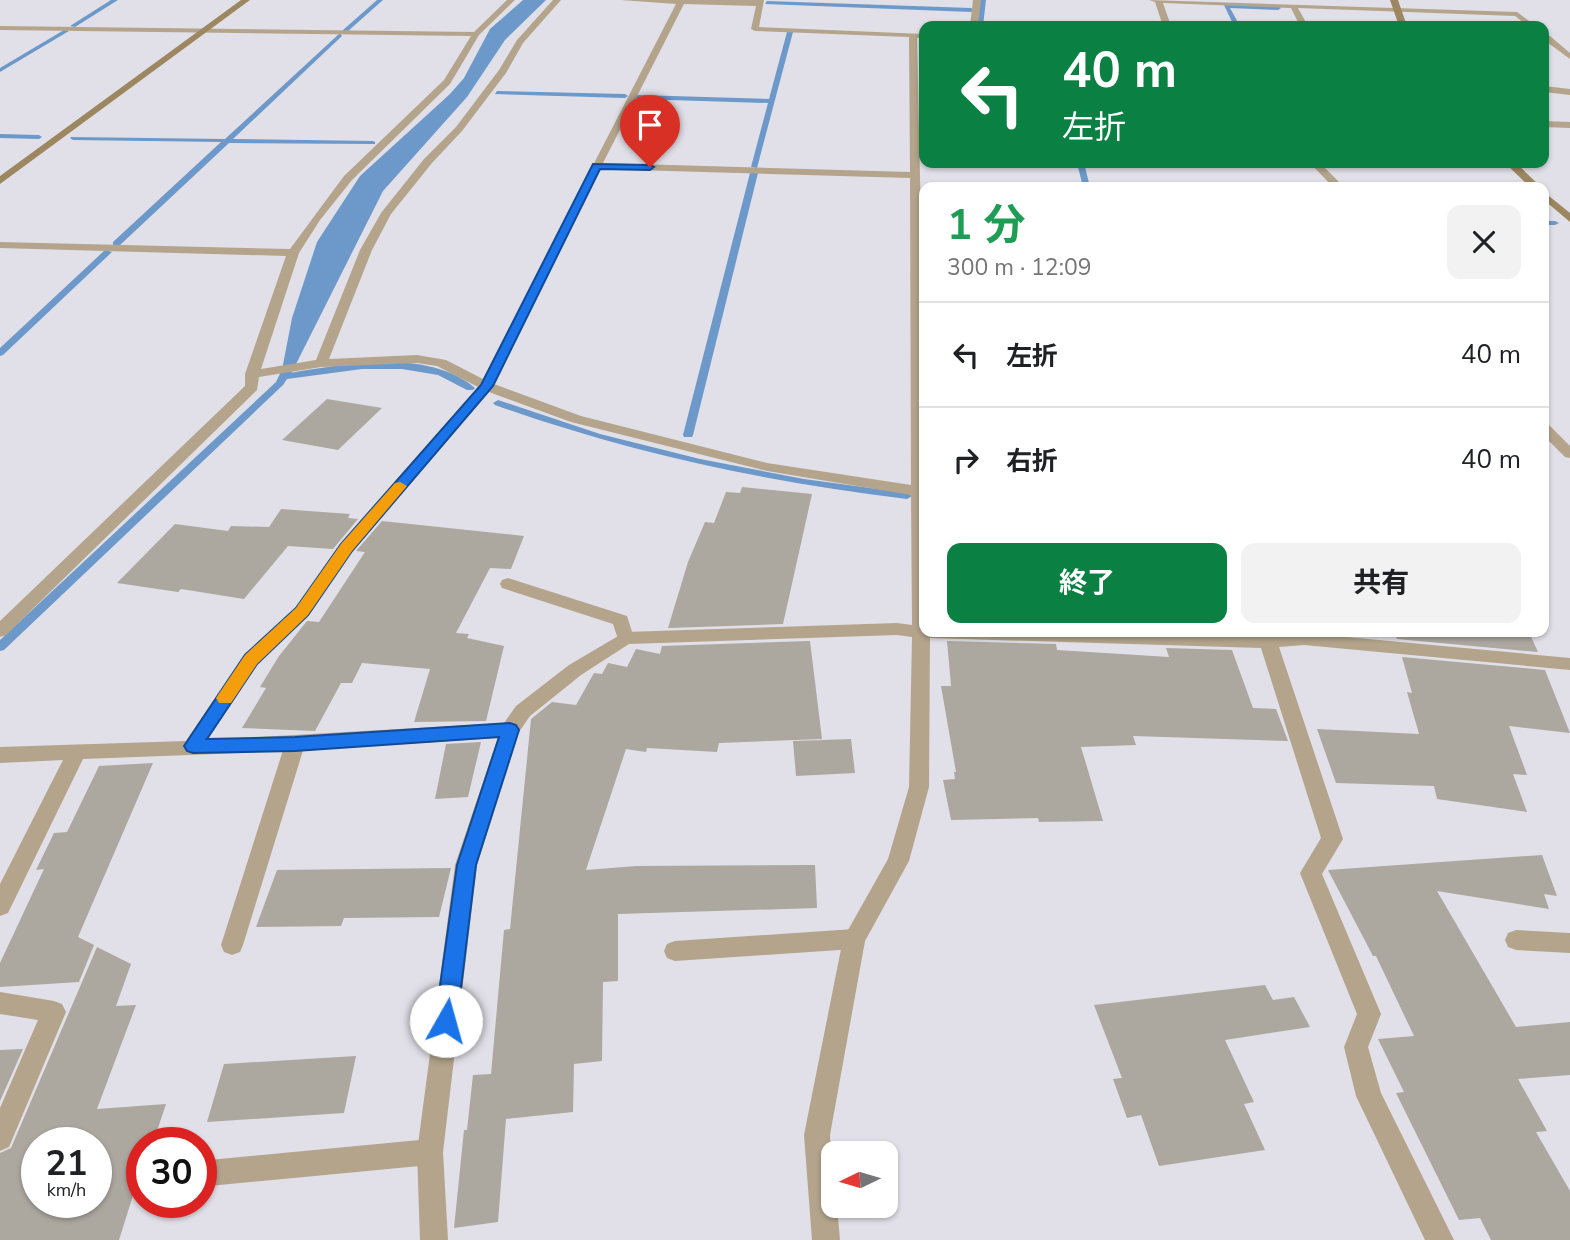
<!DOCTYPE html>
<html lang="ja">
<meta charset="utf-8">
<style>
body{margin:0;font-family:"Nunito Sans","Noto Sans JP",sans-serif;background:#f2f2f2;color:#202124;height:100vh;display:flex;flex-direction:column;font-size:26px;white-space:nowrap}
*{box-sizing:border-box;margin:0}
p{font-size:23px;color:#757577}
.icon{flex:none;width:38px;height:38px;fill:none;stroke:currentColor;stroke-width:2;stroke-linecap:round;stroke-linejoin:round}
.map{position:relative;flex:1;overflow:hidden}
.side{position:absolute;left:919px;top:182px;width:630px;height:455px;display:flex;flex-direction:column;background:#fff;border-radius:14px;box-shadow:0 2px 5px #0004}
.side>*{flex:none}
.hud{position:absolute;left:919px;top:21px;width:630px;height:147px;border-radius:14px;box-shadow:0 2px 5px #0004;background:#0b8043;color:#fff;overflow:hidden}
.needle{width:46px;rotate:265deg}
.tools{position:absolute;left:821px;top:1141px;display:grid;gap:14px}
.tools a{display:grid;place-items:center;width:77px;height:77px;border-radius:14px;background:#fff;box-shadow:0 2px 5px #0004;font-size:35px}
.speed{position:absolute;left:21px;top:1127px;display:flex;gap:14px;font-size:35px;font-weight:700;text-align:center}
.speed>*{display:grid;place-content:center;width:91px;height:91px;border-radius:50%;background:#fff;box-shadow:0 2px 5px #0004;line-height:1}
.speed small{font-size:18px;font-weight:400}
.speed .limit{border:10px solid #d22;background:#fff;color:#111}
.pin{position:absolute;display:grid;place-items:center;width:60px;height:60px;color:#fff;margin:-72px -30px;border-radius:50% 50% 50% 0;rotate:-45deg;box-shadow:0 0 7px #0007}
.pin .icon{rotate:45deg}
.me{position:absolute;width:77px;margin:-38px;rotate:7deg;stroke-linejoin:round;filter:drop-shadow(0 0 5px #0008)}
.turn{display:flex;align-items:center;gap:24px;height:147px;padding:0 28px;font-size:32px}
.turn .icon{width:91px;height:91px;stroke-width:2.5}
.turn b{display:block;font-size:49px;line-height:60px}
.round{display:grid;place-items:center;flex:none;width:74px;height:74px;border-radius:14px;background:#f2f2f2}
.headline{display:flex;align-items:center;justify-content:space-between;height:119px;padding:0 28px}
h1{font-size:42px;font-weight:700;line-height:52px;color:#1e9e55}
.primary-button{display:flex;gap:14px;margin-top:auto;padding:14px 28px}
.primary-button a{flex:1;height:80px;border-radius:14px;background:#0b8043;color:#fff;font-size:28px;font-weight:700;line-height:80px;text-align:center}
.primary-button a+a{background:#f2f2f2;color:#202124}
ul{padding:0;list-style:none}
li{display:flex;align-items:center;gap:21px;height:105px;padding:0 28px;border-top:2px solid #e0e0e0}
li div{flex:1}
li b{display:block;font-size:26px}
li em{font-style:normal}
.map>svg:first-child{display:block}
.water{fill:#6c99ca}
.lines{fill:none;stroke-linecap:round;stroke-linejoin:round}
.stream{fill:#6c99ca;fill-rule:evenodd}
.building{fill:#aca79f;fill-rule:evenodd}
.lane{fill:#b3a48b;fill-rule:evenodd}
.street{fill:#b3a48b;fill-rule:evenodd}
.secondary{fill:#9d8760;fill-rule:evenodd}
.route{fill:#1a73e8;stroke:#114b97;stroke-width:2}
.slow{fill:#f59e0b}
</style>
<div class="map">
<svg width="1570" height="1240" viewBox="0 0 1570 1240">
<rect width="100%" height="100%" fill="#e1e0e8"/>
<path class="water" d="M 523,0 L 546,0 L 505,40 L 467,97 L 383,191 L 291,374 L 281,375 L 292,318 L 317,242 L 360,176 L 450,94 L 464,78 L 490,29 Z"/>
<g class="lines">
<path class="stream" d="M 111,0 L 118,0 L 75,27 L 70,26 Z
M 377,0 L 383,0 L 347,32 L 343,32 L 343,30 Z
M 980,0 L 986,0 L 983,26 L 977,26 Z
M 767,1 L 971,8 L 974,10 L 971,12 L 765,4 Z
M 1224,5 L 1278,6 L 1281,8 L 1278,10 L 1230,8 L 1240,26 L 1234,26 Z
M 64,30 L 69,31 L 0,72 L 0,68 Z
M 790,30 L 793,32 L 757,168 L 751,167 L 768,103 L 638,99 L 635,97 L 638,95 L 769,99 L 787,32 Z
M 340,33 L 342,36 L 233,139 L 373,141 L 375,142 L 375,144 L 229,143 L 119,246 L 113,246 L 113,242 L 221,142 L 73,140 L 70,138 L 71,137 L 225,139 Z
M 497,91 L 625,94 L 628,96 L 625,98 L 495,94 Z
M 0,134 L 39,135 L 42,137 L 39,139 L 0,138 Z
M 1077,163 L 1084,163 L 1090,187 L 1083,187 Z
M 754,171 L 758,173 L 693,435 L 692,437 L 684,437 L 683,435 L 750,173 Z
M 1544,221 L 1555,221 L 1559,223 L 1555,225 L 1544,225 Z
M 105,250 L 112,252 L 3,355 L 0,356 L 0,348 Z
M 291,358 L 296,361 L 290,373 C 346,364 427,348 475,388 L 473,390 L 467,390 L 438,375 L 402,369 L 362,369 L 287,379 L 283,385 L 4,650 L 0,651 L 0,640 L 276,382 L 286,361 Z
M 498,400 L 600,434 L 700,459 L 804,479 L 907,493 L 912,496 L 907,499 C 766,482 629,453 495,405 L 493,403 Z"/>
</g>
<path class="building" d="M 327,399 L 382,408 L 338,450 L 282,440 Z
M 742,487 L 812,494 L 783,624 L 668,628 L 688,562 L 705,522 L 714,523 L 726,492 L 740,493 Z
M 281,509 L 350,514 L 348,518 L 358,519 L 333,549 L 288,546 L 244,599 L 181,589 L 178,592 L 117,583 L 175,524 L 228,531 L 231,526 L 269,527 Z
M 382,521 L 524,536 L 511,569 L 490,568 L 456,633 L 469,634 L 467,638 L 504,646 L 486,721 L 414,722 L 430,669 L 362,663 L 352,683 L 341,683 L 315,731 L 242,728 L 266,688 L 260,687 L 279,656 L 307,621 L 319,622 L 365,552 L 356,551 Z
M 1394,632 L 1529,632 L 1538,652 L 1397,639 Z
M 810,641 L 822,739 L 719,743 L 717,752 L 647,748 L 646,752 L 626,749 L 586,870 L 636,866 L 815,865 L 817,908 L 618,914 L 618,981 L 603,982 L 602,1061 L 574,1064 L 573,1112 L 506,1119 L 498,1222 L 454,1228 L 464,1130 L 467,1130 L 473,1075 L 491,1074 L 504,930 L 510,929 L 531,719 L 552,702 L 576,705 L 594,673 L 602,674 L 608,663 L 627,667 L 636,649 L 660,654 L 662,646 Z
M 947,641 L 1056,644 L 1057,650 L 1169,657 L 1166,648 L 1232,650 L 1253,708 L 1276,709 L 1288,741 L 1133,736 L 1136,745 L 1081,747 L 1103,821 L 1039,822 L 1038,818 L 951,820 L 943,780 L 955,779 L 954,772 L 956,772 L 941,686 L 951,686 Z
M 1402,657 L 1545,670 L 1570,733 L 1509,726 L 1527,775 L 1513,774 L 1527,812 L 1437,799 L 1434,786 L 1336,783 L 1317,729 L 1419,734 L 1407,692 L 1412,693 Z
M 851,739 L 855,773 L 796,776 L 793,741 Z
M 481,742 L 468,797 L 435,799 L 446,744 Z
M 153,763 L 78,937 L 94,945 L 79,982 L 0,987 L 0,963 L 44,869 L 36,870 L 54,833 L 67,832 L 99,766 Z
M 1542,855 L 1557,896 L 1544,894 L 1549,909 L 1437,891 L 1516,1027 L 1570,1022 L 1570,1075 L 1518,1079 L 1547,1131 L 1536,1132 L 1570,1191 L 1570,1240 L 1491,1240 L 1480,1218 L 1459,1220 L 1396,1093 L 1404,1092 L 1378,1039 L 1414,1036 L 1376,956 L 1373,956 L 1328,870 Z
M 451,868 L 439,917 L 344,918 L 341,926 L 256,927 L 277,870 Z
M 97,947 L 131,964 L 116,1006 L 136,1005 L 97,1109 L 166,1104 L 153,1143 L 142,1143 L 142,1167 L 119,1240 L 0,1240 L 0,1153 L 11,1148 ZM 37,1143 L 96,1143 L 96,1202 L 37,1202 Z
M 1265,985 L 1273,1000 L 1294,997 L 1310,1027 L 1225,1040 L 1254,1102 L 1244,1104 L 1265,1150 L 1159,1166 L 1141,1115 L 1127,1118 L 1113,1079 L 1122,1078 L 1094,1005 Z
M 23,1049 L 0,1101 L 0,1050 Z
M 356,1056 L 344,1113 L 207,1122 L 224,1064 Z"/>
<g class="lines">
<path class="lane" d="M 508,578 L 627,616 L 634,638 L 631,642 L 619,642 L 613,624 L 502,588 L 500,584 L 502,580 Z
M 295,737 L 302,739 L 305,744 L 243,945 L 240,952 L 232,955 L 224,952 L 221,945 L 285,744 L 288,739 Z
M 854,929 L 862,932 L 865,939 L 862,946 L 854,949 L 675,961 L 667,958 L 664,951 L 667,944 L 675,941 Z
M 1516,930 L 1570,933 L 1570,953 L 1516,950 L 1508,947 L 1505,940 L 1508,933 Z
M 430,1139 L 439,1143 L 443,1152 L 439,1161 L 430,1165 L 209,1186 L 201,1183 L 201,1163 L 209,1160 Z"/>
<path class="street" d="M 507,0 L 515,0 L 479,35 L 450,84 L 352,180 L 320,220 L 299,253 L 261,369 L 316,360 L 360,250 L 381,213 L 424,159 L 456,127 L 499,70 L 517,40 L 553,0 L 561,0 L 523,43 L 506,73 L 462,131 L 432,163 L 391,214 L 372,250 L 329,359 L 417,355 L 446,360 L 483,379 L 676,4 L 621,0 L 764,0 L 759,27 L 924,34 L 924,38 L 917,38 L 924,361 L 924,632 L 1126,632 L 1268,636 L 1304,633 L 1570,658 L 1570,670 L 1304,645 L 1279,647 L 1343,839 L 1322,874 L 1381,1014 L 1368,1047 L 1381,1093 L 1454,1240 L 1425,1240 L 1356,1096 L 1344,1047 L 1357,1014 L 1300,873 L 1321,838 L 1261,648 L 930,638 L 929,787 L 909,861 L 865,941 L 830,1135 L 833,1206 L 837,1206 L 840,1240 L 812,1240 L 804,1135 L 843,939 L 888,859 L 909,787 L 912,637 L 897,635 L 629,644 L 581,675 L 530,716 L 519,732 L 477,865 L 443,1152 L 448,1240 L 420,1240 L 417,1152 L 455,865 L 498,738 L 295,751 L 83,759 L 8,913 L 0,916 L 0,884 L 63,760 L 0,763 L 0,747 L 186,741 L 245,654 L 296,608 L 340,544 L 478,387 L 437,366 L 417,363 L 321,367 L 259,377 L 257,390 L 6,635 L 0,637 L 0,621 L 245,386 L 245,374 L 286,256 L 0,248 L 0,242 L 290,249 L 344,176 L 444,80 L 471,36 L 0,30 L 0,26 L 474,32 ZM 684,4 L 756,6 L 751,29 L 755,31 L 909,37 L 910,172 L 603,163 ZM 600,169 L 910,178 L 911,485 L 767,463 L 581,416 L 494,384 ZM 489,392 L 571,422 L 767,471 L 911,495 L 912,625 L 897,623 L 625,632 L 569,665 L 516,706 L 504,723 L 207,740 L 257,664 L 308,616 L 352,552 Z
M 973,0 L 981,0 L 978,26 L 970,26 Z
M 1149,0 L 1517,12 L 1536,26 L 1528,26 L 1515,16 L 1298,8 L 1308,26 L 1300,26 L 1291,8 L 1163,3 L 1171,26 L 1163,26 L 1155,2 Z
M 1544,36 L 1550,36 L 1570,53 L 1570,59 L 1544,40 Z
M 1544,86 L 1570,89 L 1570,95 L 1544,92 Z
M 1544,121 L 1570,122 L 1570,128 L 1544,127 Z
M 1310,163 L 1320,163 L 1344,187 L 1333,187 Z
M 1544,424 L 1549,425 L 1570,446 L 1570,458 L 1565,457 L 1544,436 Z
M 0,992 L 54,1001 L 62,1004 L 66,1012 L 9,1147 L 0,1151 L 0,1108 L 38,1020 L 0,1014 Z"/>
<path class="secondary" d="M 241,0 L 250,0 L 0,184 L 0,176 Z
M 1390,0 L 1398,0 L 1407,26 L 1399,26 Z
M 1505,163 L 1516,163 L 1541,187 L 1530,187 Z
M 1544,192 L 1570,213 L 1570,222 L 1544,200 Z"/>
</g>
<path class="route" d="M 593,164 L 650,165 L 654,167 L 650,170 L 600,169 L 493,386 L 352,551 L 308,615 L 257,664 L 207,739 L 295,737 L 510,723 L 516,725 L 519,730 L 476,865 L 457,1021 L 454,1029 L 446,1032 L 439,1029 L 435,1021 L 457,865 L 499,737 L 295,751 L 193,753 L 187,751 L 184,746 L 245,655 L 296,608 L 341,544 L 481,385 Z"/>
<path class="slow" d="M 400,482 L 407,486 L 352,551 L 308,615 L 257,664 L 231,703 L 219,703 L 216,698 L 245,655 L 296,608 L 341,544 L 395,483 Z"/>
</svg>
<div class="tools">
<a><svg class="needle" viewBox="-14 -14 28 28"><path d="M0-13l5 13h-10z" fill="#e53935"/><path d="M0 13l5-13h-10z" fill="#757577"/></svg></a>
</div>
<div class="speed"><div>21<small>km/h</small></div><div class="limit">30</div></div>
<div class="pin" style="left:650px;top:167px;background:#d93025"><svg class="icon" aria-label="arrive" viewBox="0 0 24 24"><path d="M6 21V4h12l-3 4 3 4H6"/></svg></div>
<svg class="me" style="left:446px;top:1021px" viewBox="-20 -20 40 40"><circle r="19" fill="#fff"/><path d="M0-13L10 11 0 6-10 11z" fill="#1a73e8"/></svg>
<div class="hud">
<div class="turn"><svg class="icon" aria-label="left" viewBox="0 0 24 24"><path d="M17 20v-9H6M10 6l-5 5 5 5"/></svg><div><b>40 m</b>左折</div></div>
</div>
<section class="side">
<div class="headline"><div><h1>1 分</h1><p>300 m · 12:09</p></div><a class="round"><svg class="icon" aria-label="close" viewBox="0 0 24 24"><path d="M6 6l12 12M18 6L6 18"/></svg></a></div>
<ul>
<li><svg class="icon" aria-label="left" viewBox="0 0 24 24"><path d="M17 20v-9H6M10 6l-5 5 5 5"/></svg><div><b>左折</b></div><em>40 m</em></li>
<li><svg class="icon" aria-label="right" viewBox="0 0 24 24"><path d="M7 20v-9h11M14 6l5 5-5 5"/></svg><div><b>右折</b></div><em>40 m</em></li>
</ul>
<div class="primary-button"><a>終了</a><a>共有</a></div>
</section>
</div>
